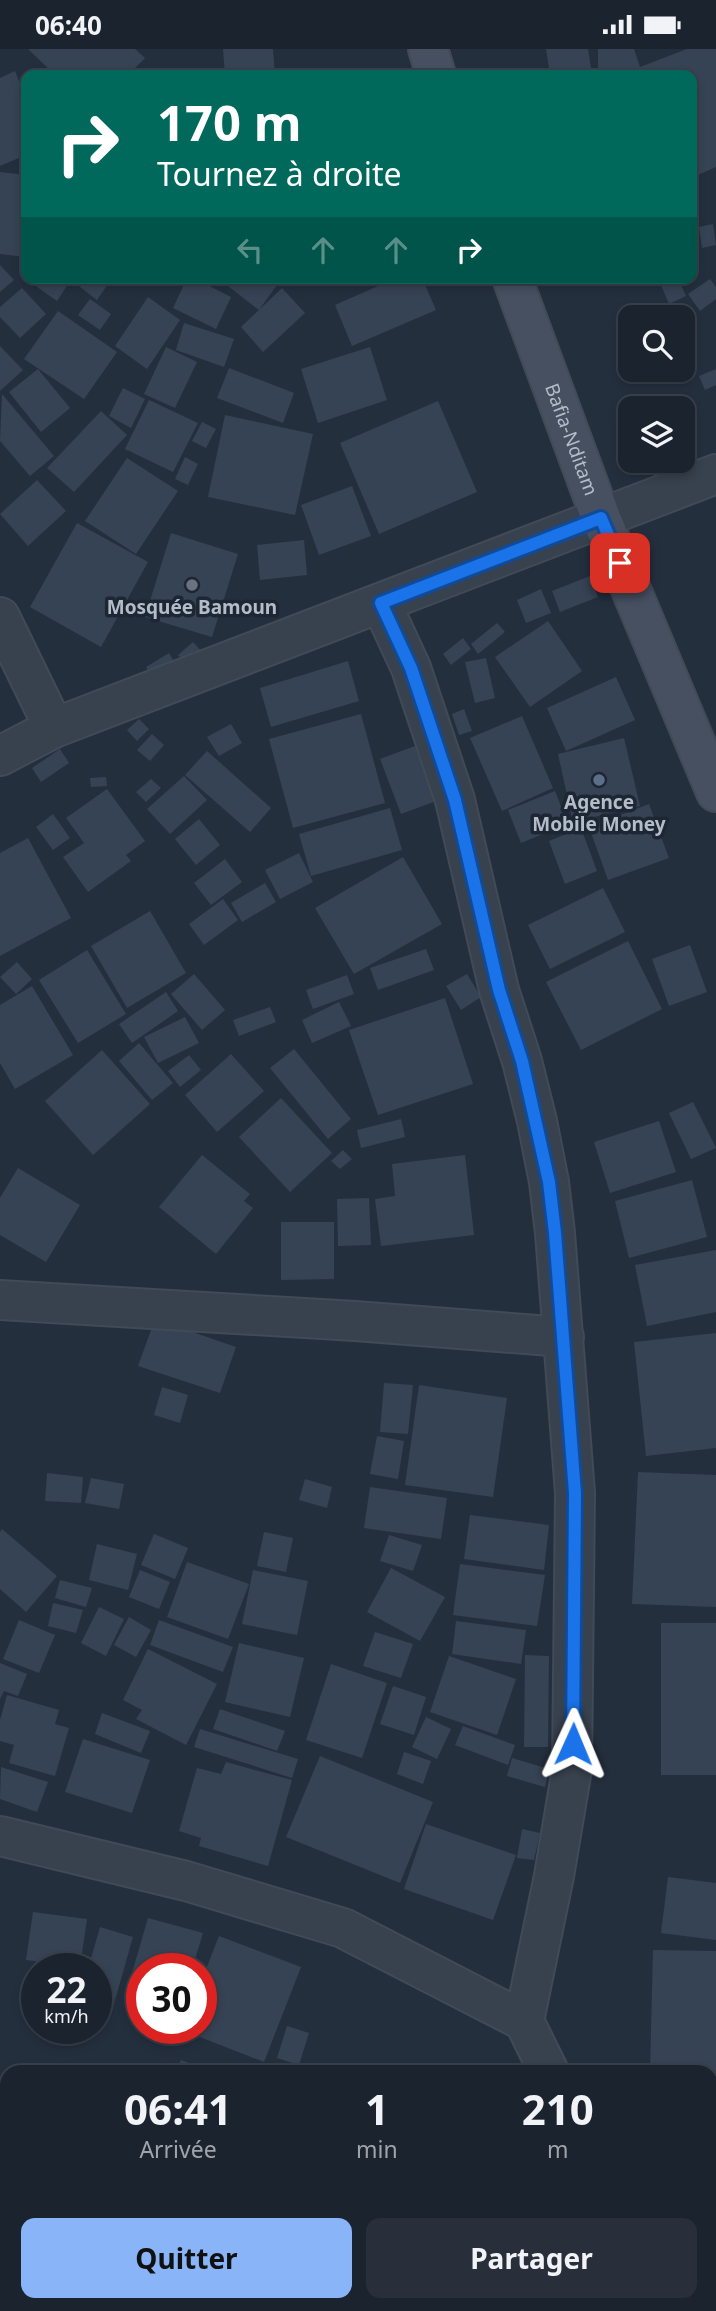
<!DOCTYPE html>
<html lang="fr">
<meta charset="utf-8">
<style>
body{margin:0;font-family:"Noto Sans",sans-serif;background:#282f3a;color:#f1f3f6;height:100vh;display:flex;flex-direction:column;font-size:26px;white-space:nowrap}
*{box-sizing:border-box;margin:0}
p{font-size:23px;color:#a0a4aa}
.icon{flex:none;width:38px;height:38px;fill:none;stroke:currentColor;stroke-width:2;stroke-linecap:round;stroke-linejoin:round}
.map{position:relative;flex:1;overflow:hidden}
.panel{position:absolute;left:0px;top:2016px;width:718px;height:247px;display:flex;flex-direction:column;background:#1b232e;border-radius:21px 21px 0 0;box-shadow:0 4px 10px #0003,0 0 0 2px #39404a}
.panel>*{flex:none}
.hud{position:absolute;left:21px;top:21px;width:676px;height:214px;border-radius:14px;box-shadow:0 4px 10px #0003,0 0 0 2px #39404a;background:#00695c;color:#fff;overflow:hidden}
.tools{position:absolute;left:618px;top:256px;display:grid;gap:14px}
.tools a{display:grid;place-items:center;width:77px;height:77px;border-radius:14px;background:#1b232e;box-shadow:0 4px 10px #0003,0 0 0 2px #39404a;font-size:35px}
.speed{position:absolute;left:21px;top:1904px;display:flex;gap:14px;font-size:35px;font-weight:700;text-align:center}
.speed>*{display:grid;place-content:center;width:91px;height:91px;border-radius:50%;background:#1b232e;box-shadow:0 4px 10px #0003,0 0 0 2px #39404a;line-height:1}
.speed small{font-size:18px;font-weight:400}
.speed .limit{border:10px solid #d22;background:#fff;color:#111}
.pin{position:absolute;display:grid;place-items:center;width:60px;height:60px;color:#fff;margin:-30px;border-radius:14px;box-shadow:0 4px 10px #0006}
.me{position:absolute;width:77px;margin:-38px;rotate:1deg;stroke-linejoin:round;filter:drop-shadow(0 0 5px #0008)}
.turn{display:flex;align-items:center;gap:24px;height:147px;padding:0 21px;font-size:32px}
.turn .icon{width:91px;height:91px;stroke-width:2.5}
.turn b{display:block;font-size:49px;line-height:60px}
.lanes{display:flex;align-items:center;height:66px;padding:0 21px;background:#0003;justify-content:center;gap:35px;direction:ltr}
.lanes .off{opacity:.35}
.eta{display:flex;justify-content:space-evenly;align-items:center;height:119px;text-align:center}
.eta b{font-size:42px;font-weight:700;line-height:49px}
.cta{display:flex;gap:14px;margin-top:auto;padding:14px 21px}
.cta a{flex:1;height:80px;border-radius:14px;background:#8ab4f8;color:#111;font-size:28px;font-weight:700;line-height:80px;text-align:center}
.cta a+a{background:#282f3a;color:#f1f3f6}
.status{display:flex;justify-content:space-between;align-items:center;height:49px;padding:0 35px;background:#1b232e;direction:ltr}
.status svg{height:19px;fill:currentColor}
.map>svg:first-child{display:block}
.building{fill:#364354}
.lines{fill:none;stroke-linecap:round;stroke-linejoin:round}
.street-casing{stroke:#414a57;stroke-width:42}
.secondary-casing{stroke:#414a57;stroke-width:42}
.street{stroke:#38414e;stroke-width:38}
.secondary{stroke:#465061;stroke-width:38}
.route-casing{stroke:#114b97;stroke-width:18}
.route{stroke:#1a73e8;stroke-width:12}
.worship-dot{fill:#6b7280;stroke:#1d2633;stroke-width:2.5}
.service-dot{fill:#5c6f8a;stroke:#1d2633;stroke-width:2.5}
.labels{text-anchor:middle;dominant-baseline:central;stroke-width:7;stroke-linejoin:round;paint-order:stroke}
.street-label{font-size:19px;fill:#b4bcc9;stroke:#1d2633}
.poi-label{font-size:19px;font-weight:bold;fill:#b4bcc9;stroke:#1d2633}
</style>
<div class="status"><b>06:40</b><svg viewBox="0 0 49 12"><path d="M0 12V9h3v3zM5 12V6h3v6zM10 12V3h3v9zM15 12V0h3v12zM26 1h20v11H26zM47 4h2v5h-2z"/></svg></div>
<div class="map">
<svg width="716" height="2262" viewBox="0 0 716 2262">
<rect width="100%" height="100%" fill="#242f3e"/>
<path class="building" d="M 28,0 L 135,0 L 145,9 L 128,26 L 55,26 Z
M 223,0 L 273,0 L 275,26 L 225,26 Z
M 546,0 L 588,0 L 591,19 L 550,26 Z
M 598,0 L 634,0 L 640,18 L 687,0 L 716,0 L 716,118 L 691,129 L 691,26 L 598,26 Z
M 15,22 L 26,50 L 26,106 L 0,117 L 0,29 Z
M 0,123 L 26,126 L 26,208 L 0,205 Z
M 713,175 L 716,196 L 702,199 L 699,178 Z
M 0,216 L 14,231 L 0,243 Z
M 43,229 L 72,229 L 57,252 L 37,238 Z
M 86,229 L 108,229 L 111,231 L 97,251 L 80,238 Z
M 187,229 L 194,229 L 231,248 L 216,280 L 173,259 Z
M 228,229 L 282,229 L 259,261 L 224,234 Z
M 396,229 L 422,229 L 436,261 L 352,297 L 335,256 Z
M 658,229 L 678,229 L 686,247 L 669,255 Z
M 710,230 L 716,238 L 716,250 L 700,262 L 688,245 Z
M 22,239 L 46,265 L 20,289 L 0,268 L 0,258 Z
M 282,239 L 305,264 L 263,303 L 241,278 Z
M 148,248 L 180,271 L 147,320 L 115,297 Z
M 90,250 L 111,265 L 100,281 L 78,266 Z
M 58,262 L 117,303 L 84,350 L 24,310 Z
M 694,263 L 696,283 L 682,284 L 682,268 L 673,268 L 673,265 Z
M 184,274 L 234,290 L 224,318 L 176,301 Z
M 0,297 L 23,321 L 0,342 Z
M 166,298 L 197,313 L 175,359 L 144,345 Z
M 370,298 L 387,351 L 318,374 L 301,320 Z
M 229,319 L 294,344 L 283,374 L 217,349 Z
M 38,320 L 70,359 L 41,383 L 9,343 Z
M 716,320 L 716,336 L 705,341 L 699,327 Z
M 123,339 L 145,350 L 131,379 L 109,367 Z
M 2,345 L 54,407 L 30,427 L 0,392 Z
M 149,351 L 198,374 L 173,423 L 125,400 Z
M 438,352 L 477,443 L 379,485 L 340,394 Z
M 101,362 L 127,386 L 74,443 L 47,419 Z
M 225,366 L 313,385 L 295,466 L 208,448 Z
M 202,373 L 216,380 L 206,399 L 192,392 Z
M 185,408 L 198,415 L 188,436 L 175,430 Z
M 127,409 L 178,442 L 136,505 L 85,472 Z
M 37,431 L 66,462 L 28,497 L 0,465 Z
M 352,437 L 371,487 L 319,506 L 301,456 Z
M 77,474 L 148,513 L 101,598 L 30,558 Z
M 171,484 L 238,505 L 212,588 L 145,568 Z
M 304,491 L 307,526 L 260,531 L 257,496 Z
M 590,527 L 598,548 L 560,563 L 552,542 Z
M 541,540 L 551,564 L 526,574 L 517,551 Z
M 548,572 L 582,622 L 530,658 L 495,608 Z
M 497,574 L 505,583 L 478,605 L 471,595 Z
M 463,589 L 471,600 L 451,616 L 443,605 Z
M 193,593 L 204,605 L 189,618 L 178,606 Z
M 169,604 L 177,618 L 153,632 L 146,618 Z
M 486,609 L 495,649 L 475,654 L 465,613 Z
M 348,612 L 359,652 L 271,678 L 260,639 Z
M 616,628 L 635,671 L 566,702 L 547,659 Z
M 464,660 L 472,682 L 459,686 L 452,665 Z
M 361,665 L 385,754 L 293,779 L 269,690 Z
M 522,667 L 553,739 L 502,762 L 470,689 Z
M 139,670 L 149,680 L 137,692 L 127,681 Z
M 231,675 L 242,694 L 219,707 L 207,688 Z
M 152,685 L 164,696 L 150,712 L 137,701 Z
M 624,689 L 640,757 L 573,773 L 558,705 Z
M 415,697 L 436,752 L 401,765 L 380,710 Z
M 60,700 L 69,714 L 41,733 L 32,719 Z
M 207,702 L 271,759 L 250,783 L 185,726 Z
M 184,727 L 207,751 L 170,785 L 147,760 Z
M 106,728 L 107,737 L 91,738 L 90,729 Z
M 151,730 L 161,739 L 146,753 L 136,743 Z
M 107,740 L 145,792 L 126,806 L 131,812 L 88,843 L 63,808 L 84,794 L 66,769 Z
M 555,742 L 568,775 L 521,794 L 508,761 Z
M 649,755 L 669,809 L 608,831 L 589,778 Z
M 390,759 L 402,801 L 311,827 L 299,785 Z
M 53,765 L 70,789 L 53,801 L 36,778 Z
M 199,770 L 220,796 L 196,816 L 175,790 Z
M 581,779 L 597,822 L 565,835 L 549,792 Z
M 28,789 L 71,869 L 0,907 L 0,804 Z
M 299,804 L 313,833 L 280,850 L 265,821 Z
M 403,808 L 442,875 L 354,925 L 315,859 Z
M 225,810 L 242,833 L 211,856 L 194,834 Z
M 265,834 L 276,853 L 242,873 L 231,854 Z
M 603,839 L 625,883 L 550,920 L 528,876 Z
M 223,850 L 238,871 L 204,896 L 189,875 Z
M 150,862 L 186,924 L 127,959 L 91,897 Z
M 628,892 L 662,960 L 581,1001 L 546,933 Z
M 690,896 L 707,943 L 669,957 L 652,910 Z
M 426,900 L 434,921 L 378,941 L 370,919 Z
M 87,901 L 126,965 L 78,994 L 39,931 Z
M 17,913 L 32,930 L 16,945 L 0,928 Z
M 194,925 L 225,961 L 202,981 L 171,945 Z
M 467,925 L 481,948 L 461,961 L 446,937 Z
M 347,926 L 354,945 L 313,960 L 306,941 Z
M 32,937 L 73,1006 L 15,1040 L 0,1014 L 0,956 Z
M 166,943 L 178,962 L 132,994 L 119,975 Z
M 445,949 L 473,1035 L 378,1066 L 349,981 Z
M 339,953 L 351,977 L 312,994 L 302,971 Z
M 270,958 L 276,973 L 239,987 L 233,971 Z
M 185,968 L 199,994 L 158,1014 L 144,988 Z
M 139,994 L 173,1034 L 152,1051 L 119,1012 Z
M 294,1000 L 351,1070 L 328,1090 L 270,1019 Z
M 102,1001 L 150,1055 L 93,1106 L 45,1052 Z
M 231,1005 L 264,1042 L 217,1083 L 185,1046 Z
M 189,1006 L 201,1021 L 180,1038 L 168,1022 Z
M 281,1049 L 332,1104 L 290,1143 L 239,1088 Z
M 693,1053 L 716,1099 L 691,1110 L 669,1064 Z
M 401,1070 L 405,1088 L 361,1099 L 357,1081 Z
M 659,1072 L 676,1123 L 610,1144 L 594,1093 Z
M 343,1101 L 352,1110 L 340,1120 L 331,1112 Z
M 202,1106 L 250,1145 L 244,1152 L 253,1159 L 216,1205 L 159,1158 Z
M 465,1106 L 474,1186 L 381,1197 L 375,1150 L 395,1147 L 392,1115 Z
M 18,1119 L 80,1156 L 46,1213 L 0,1186 L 0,1149 Z
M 692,1131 L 707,1188 L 629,1209 L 615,1152 Z
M 369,1149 L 371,1196 L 338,1197 L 337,1150 Z
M 281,1173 L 334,1173 L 334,1230 L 281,1231 Z
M 716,1201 L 716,1263 L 647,1277 L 635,1216 Z
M 155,1270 L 236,1298 L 220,1344 L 138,1317 Z
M 716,1284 L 716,1399 L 646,1407 L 634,1293 Z
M 384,1334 L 413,1336 L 408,1385 L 380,1383 Z
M 419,1336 L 507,1349 L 493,1448 L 405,1436 Z
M 162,1338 L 188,1346 L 180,1374 L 154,1366 Z
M 377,1387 L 404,1392 L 398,1430 L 370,1425 Z
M 638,1423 L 716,1426 L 716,1558 L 632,1555 Z
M 47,1424 L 83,1428 L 81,1454 L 45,1452 Z
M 91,1429 L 124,1435 L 119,1460 L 85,1454 Z
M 305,1430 L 332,1438 L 327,1459 L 299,1451 Z
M 370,1438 L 447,1449 L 441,1490 L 364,1479 Z
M 470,1466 L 549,1476 L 544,1521 L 464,1510 Z
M 2,1480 L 57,1527 L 26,1563 L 0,1540 L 0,1483 Z
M 264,1483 L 293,1489 L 286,1523 L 257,1517 Z
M 154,1485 L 188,1499 L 175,1530 L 141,1516 Z
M 389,1486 L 422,1496 L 413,1522 L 380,1512 Z
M 97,1495 L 137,1505 L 128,1541 L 89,1531 Z
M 187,1513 L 249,1535 L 228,1590 L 167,1568 Z
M 460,1515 L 545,1526 L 537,1577 L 453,1566 Z
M 391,1519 L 445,1548 L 420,1592 L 367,1563 Z
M 140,1521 L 170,1533 L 159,1560 L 129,1548 Z
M 253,1521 L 308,1532 L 297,1586 L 242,1575 Z
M 60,1531 L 92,1539 L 86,1558 L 55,1549 Z
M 53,1554 L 83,1561 L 76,1584 L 48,1577 Z
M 99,1558 L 124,1570 L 106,1607 L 81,1594 Z
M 129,1568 L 151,1581 L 136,1608 L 114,1596 Z
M 19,1571 L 55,1586 L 39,1624 L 3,1610 Z
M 159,1571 L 233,1598 L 223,1623 L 150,1596 Z
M 456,1572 L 526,1581 L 521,1615 L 452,1605 Z
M 661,1574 L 716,1574 L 716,1726 L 661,1726 Z
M 375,1583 L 413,1595 L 401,1629 L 363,1617 Z
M 239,1594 L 304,1609 L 290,1668 L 225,1653 Z
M 148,1600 L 217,1635 L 186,1696 L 136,1670 L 142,1661 L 123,1651 Z
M 525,1606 L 549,1607 L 548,1698 L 524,1698 Z
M 449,1607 L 516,1630 L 497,1686 L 430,1663 Z
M 0,1614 L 27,1625 L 18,1647 L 4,1642 L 0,1650 Z
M 331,1615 L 387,1634 L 362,1709 L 306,1691 Z
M 393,1637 L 426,1648 L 414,1686 L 380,1675 Z
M 7,1646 L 59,1661 L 55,1675 L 69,1679 L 55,1727 L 9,1714 L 14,1696 L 0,1692 L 0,1671 Z
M 220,1660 L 285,1682 L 277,1702 L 213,1680 Z
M 102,1664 L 150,1682 L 141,1704 L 95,1685 Z
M 426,1668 L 451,1680 L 437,1710 L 412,1698 Z
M 463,1677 L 515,1696 L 508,1716 L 455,1696 Z
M 200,1680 L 298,1710 L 292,1729 L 194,1698 Z
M 83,1690 L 150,1711 L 132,1764 L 65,1743 Z
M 404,1703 L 431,1712 L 423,1735 L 397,1725 Z
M 320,1707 L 433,1753 L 400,1834 L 286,1788 Z
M 512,1709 L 549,1720 L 545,1738 L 507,1727 Z
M 226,1713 L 292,1731 L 268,1817 L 199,1797 L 201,1789 L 179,1782 L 197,1719 L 221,1725 Z
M 1,1718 L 48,1733 L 37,1763 L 0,1750 Z
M 426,1775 L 516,1806 L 493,1871 L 404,1840 Z
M 522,1780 L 540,1784 L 534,1811 L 517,1809 Z
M 668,1828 L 716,1834 L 716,1891 L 661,1884 Z
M 33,1863 L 87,1870 L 80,1918 L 26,1911 Z
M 148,1869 L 203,1884 L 192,1920 L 142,1920 L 142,1938 L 129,1934 Z
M 100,1878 L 133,1888 L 113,1958 L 96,1953 L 96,1920 L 88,1920 Z
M 219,1887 L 301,1918 L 264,2013 L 182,1981 L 183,1979 L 201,1979 L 201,1933 Z
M 653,1901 L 716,1902 L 716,2026 L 710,2026 L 710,2023 L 650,2023 Z
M 287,1977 L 309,1984 L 299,2016 L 277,2009 Z
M 181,2011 L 212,2023 L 176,2023 Z
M 710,2034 L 716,2035 L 716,2112 L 710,2112 Z
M 0,2128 L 7,2128 L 7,2170 L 0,2169 Z
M 527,2256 L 626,2256 L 626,2262 L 527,2262 Z"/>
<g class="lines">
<g class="street-casing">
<path id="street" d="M 381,554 L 411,619 L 455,751 L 499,941 L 522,1012 L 537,1072 L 549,1133 L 555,1184 L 575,1444 L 572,1720 L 554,1827 L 524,1972
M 0,568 L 54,679
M 0,707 L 54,679 L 716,425
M 0,1251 L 355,1272 L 564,1288
M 0,1787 L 186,1832 L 343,1879 L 524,1972 L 549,2023
M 649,2256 L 651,2262"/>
</g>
<g class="secondary-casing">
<g id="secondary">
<path d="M 428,0 L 436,26"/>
<path id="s1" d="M 512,229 L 601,469 L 716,743"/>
</g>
</g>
<use href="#street" class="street"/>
<use href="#secondary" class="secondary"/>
</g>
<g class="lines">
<g class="route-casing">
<path id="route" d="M 573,1695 L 575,1444 L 555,1184 L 549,1133 L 522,1012 L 499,941 L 455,751 L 411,619 L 381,554 L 601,469 L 620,514"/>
</g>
<use href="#route" class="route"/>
</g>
<circle class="worship-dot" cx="192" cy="536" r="7"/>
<circle class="service-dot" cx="599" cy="731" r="7"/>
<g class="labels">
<g class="street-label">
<text stroke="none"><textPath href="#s1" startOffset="172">Bafia-Nditam</textPath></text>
</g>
<g class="poi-label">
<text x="192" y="558">Mosquée Bamoun</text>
<text x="599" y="753">Agence<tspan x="599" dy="22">Mobile Money</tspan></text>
</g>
</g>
</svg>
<div class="tools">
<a><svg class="icon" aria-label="search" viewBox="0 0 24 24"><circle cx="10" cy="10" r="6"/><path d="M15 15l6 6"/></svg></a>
<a><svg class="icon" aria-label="layers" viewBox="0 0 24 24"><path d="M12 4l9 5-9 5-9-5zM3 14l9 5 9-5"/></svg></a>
</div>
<div class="speed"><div>22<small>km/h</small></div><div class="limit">30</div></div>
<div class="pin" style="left:620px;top:514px;background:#d93025"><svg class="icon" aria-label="arrive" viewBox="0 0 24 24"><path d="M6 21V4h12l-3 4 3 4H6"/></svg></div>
<svg class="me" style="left:573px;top:1695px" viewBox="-20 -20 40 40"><path d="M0-17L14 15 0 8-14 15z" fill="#1a73e8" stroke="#fff" stroke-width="4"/></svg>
<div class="hud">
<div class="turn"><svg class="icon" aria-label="right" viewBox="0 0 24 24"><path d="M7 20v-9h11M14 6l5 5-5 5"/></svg><div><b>170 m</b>Tournez à droite</div></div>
<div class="lanes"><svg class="icon off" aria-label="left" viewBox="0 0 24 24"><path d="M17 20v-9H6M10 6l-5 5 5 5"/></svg><svg class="icon off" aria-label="ahead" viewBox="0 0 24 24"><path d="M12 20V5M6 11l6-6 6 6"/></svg><svg class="icon off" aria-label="ahead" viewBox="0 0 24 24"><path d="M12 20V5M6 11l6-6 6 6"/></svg><svg class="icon" aria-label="right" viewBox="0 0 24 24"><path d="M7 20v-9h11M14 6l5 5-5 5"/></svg></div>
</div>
<section class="panel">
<div class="eta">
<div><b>06:41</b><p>Arrivée</p></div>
<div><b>1</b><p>min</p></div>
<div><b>210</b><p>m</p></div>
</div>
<div class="cta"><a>Quitter</a><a>Partager</a></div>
</section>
</div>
